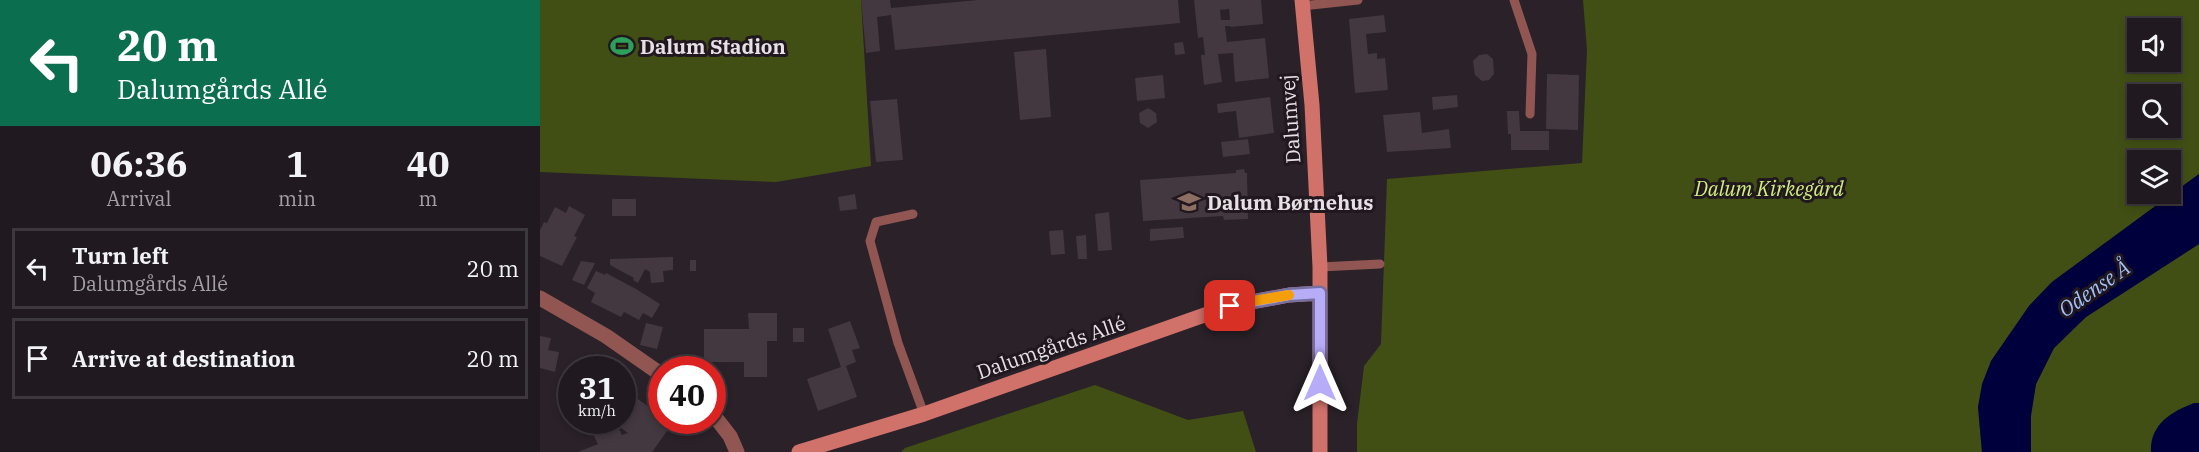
<!DOCTYPE html>
<meta charset="utf-8">
<style>
body{margin:0;font-family:"IBM Plex Serif",serif;background:#2d262c;color:#f1f3f6;height:100vh;display:flex;flex-direction:column;font-size:22px;white-space:nowrap}
*{box-sizing:border-box;margin:0}
p{font-size:20px;color:#a2a0a4}
.icon{flex:none;width:33px;height:33px;fill:none;stroke:currentColor;stroke-width:2;stroke-linecap:round;stroke-linejoin:round}
.map{position:relative;flex:1;overflow:hidden}
.sheet{display:flex;flex-direction:column;background:#20191f;width:540px}
.sheet>*{flex:none}
.hud{background:#0b6e4f;color:#fff;overflow:hidden}
.fabs{position:absolute;left:1587px;top:18px;display:grid;gap:12px}
.fabs a{display:grid;place-items:center;width:54px;height:54px;border-radius:0px;background:#20191f;box-shadow:0 3px 9px #0003,0 0 0 2px #3d383d;font-size:30px}
.speed{position:absolute;left:18px;top:356px;display:flex;gap:12px;font-size:30px;font-weight:700;text-align:center}
.speed>*{display:grid;place-content:center;width:78px;height:78px;border-radius:50%;background:#20191f;box-shadow:0 3px 9px #0003,0 0 0 2px #3d383d;line-height:1}
.speed small{font-size:15px;font-weight:400}
.speed .limit{border:9px solid #d22;background:#fff;color:#111}
.pin{position:absolute;display:grid;place-items:center;width:51px;height:51px;color:#fff;margin:-26px;border-radius:12px;box-shadow:0 3px 9px #0006}
.me{position:absolute;width:66px;margin:-33px;rotate:0deg;stroke-linejoin:round;filter:drop-shadow(0 0 4px #0008)}
.turn{display:flex;align-items:center;gap:21px;height:126px;padding:0 18px;font-size:27px}
.turn .icon{width:78px;height:78px;stroke-width:2.5}
.turn b{display:block;font-size:42px;line-height:51px}
.eta{display:flex;justify-content:space-evenly;align-items:center;height:102px;text-align:center}
.eta b{font-size:36px;font-weight:800;line-height:42px}
ul{padding:0;list-style:none}
li{display:flex;align-items:center;gap:18px;height:81px;margin:0 12px 9px;padding:0 6px;border:3px solid #3d383d;border-radius:0px}
li div{flex:1}
li b{display:block;font-size:22px}
li em{font-style:normal}
main{display:flex;flex:1;min-height:0}
.map>svg:first-child{display:block}
.green{fill:#414f15;fill-rule:evenodd}
.water{fill:#00003c}
.building{fill:#43383f;fill-rule:evenodd}
.lines{fill:none;stroke-linecap:round;stroke-linejoin:round}
.lane{stroke:#925652;stroke-width:9}
.street{stroke:#925652;stroke-width:15}
.secondary{stroke:#d0716a;stroke-width:15}
.route-casing{stroke:#7670a1;stroke-width:15}
.route{stroke:#b6acf8;stroke-width:10}
.slow{stroke:#f59e0b;stroke-width:10}
.labels{text-anchor:middle;dominant-baseline:central;stroke-width:6;stroke-linejoin:round;paint-order:stroke}
.poi-label{font-size:20px;font-weight:bold;fill:#e7e1e6;stroke:#20171f;text-anchor:start}
.street-label{font-size:20px;fill:#e7e1e6;stroke:#20171f}
.park-label{font-size:20px;font-style:italic;fill:#d2f07c;stroke:#20171f}
.water-label{font-size:21px;font-style:italic;fill:#a1c0f9;stroke:#20171f}
</style>
<main>
<section class="sheet">
<div class="hud">
<div class="turn"><svg class="icon" aria-label="left" viewBox="0 0 24 24"><path d="M17 20v-9H6M10 6l-5 5 5 5"/></svg><div><b>20 m</b>Dalumgårds Allé</div></div>
</div>
<div class="eta">
<div><b>06:36</b><p>Arrival</p></div>
<div><b>1</b><p>min</p></div>
<div><b>40</b><p>m</p></div>
</div>
<ul>
<li><svg class="icon" aria-label="left" viewBox="0 0 24 24"><path d="M17 20v-9H6M10 6l-5 5 5 5"/></svg><div><b>Turn left</b><p>Dalumgårds Allé</p></div><em>20 m</em></li>
<li><svg class="icon" aria-label="arrive" viewBox="0 0 24 24"><path d="M6 21V4h12l-3 4 3 4H6"/></svg><div><b>Arrive at destination</b></div><em>20 m</em></li>
</ul>
</section>
<div class="map">
<svg width="1659" height="452" viewBox="0 0 1659 452">
<rect width="100%" height="100%" fill="#2a2129"/>
<path class="green" d="M 0,0 L 321,0 L 331,166 L 236,182 L 0,172 Z
M 1043,0 L 1659,0 L 1659,174 L 1512,282 L 1489,306 L 1451,361 L 1438,407 L 1442,452 L 817,452 L 817,424 L 824,366 L 841,344 L 847,179 L 1042,163 L 1047,50 ZM 1598,28 L 1630,28 L 1630,62 L 1598,62 ZM 1598,94 L 1630,94 L 1630,128 L 1598,128 ZM 1598,160 L 1630,160 L 1630,194 L 1598,194 Z
M 1659,244 L 1659,452 L 1491,452 L 1490,416 L 1496,384 L 1514,348 L 1546,317 Z
M 555,385 L 648,420 L 703,411 L 716,452 L 361,452 L 365,448 Z"/>
<path class="water" d="M 1659,174 L 1659,244 L 1546,317 L 1514,348 L 1496,384 L 1491,416 L 1491,452 L 1442,452 L 1438,407 L 1442,384 L 1451,361 L 1489,306 L 1512,282 Z
M 1654,403 L 1659,403 L 1659,452 L 1611,452 C 1610,424 1631,412 1654,403 Z"/>
<path class="building" d="M 321,0 L 350,0 L 351,8 L 438,0 L 638,0 L 640,23 L 355,50 L 351,15 L 337,17 L 340,51 L 326,53 Z
M 654,0 L 721,0 L 723,24 L 690,27 L 690,26 L 685,26 L 687,42 L 725,38 L 729,78 L 695,82 L 693,53 L 678,54 L 682,82 L 664,85 L 661,55 L 665,55 L 663,37 L 658,38 ZM 689,9 L 690,20 L 681,20 L 680,10 Z
M 844,15 L 846,32 L 826,34 L 828,54 L 837,53 L 837,59 L 845,58 L 848,90 L 815,93 L 809,19 Z
M 643,42 L 645,54 L 635,55 L 634,43 Z
M 506,49 L 511,117 L 480,120 L 474,52 Z
M 947,54 L 953,59 L 954,74 L 949,80 L 942,81 L 935,75 L 933,61 L 939,55 Z
M 1007,74 L 1039,75 L 1038,130 L 1006,129 Z
M 623,75 L 625,98 L 597,101 L 595,78 Z
M 917,95 L 918,107 L 893,110 L 892,97 Z
M 730,97 L 734,133 L 699,138 L 696,111 L 678,113 L 677,104 Z
M 357,99 L 363,160 L 336,162 L 330,101 Z
M 608,108 L 616,113 L 617,122 L 608,128 L 600,123 L 599,113 Z
M 967,111 L 979,111 L 980,131 L 1009,131 L 1009,150 L 971,150 L 971,134 L 968,134 Z
M 880,112 L 882,133 L 909,129 L 911,148 L 847,152 L 843,115 Z
M 708,139 L 710,154 L 683,157 L 681,142 Z
M 704,169 L 705,173 L 707,173 L 708,219 L 684,220 L 683,216 L 603,221 L 600,180 L 696,173 L 696,170 Z
M 315,194 L 317,209 L 300,211 L 298,197 Z
M 72,199 L 96,199 L 96,216 L 72,216 Z
M 29,206 L 45,215 L 34,236 L 37,237 L 22,266 L 0,256 L 0,230 L 4,222 L 7,223 L 15,207 L 26,213 Z
M 569,212 L 572,250 L 558,251 L 555,214 Z
M 643,227 L 644,238 L 610,241 L 610,229 Z
M 523,230 L 525,254 L 511,255 L 509,231 Z
M 546,235 L 547,259 L 538,259 L 536,236 Z
M 133,257 L 133,270 L 123,271 L 124,282 L 111,283 L 110,272 L 105,269 L 98,283 L 93,280 L 94,278 L 70,265 L 70,259 Z
M 150,260 L 156,260 L 156,271 L 150,271 Z
M 41,261 L 55,263 L 44,285 L 32,280 Z
M 56,271 L 65,275 L 66,273 L 96,289 L 120,304 L 112,318 L 103,313 L 99,320 L 84,312 L 81,317 L 51,302 L 55,293 L 47,288 Z
M 208,313 L 237,313 L 237,341 L 227,341 L 227,377 L 204,377 L 204,362 L 164,362 L 164,329 L 209,329 Z
M 310,321 L 320,348 L 312,350 L 316,362 L 306,366 L 317,397 L 278,411 L 267,379 L 301,367 L 288,329 Z
M 106,323 L 123,327 L 117,349 L 100,345 Z
M 253,328 L 264,328 L 264,342 L 253,342 Z
M 0,336 L 11,338 L 8,350 L 19,352 L 15,372 L 0,368 Z
M 82,388 L 122,416 L 122,420 L 127,420 L 132,424 L 112,452 L 38,452 L 58,444 L 54,436 L 78,427 L 82,435 L 88,433 L 70,420 L 82,420 Z"/>
<g class="lines">
<path class="lane" d="M 974,0 L 992,54 L 990,114
M 762,6 L 818,0
M 373,214 L 336,222 L 330,241 L 358,343 L 384,414
M 780,267 L 840,264"/>
<path class="street" d="M 0,298 L 66,336 L 122,375
M 172,413 L 190,436 L 197,452"/>
<path class="secondary" d="M 762,0 L 772,105 L 780,267 L 780,452
M 259,452 L 384,414 L 690,306 L 749,295 L 780,293"/>
</g>
<g class="lines">
<g class="route-casing">
<path id="route" d="M 690,306 L 749,295 L 780,293 L 780,383"/>
</g>
<use href="#route" class="route"/>
<path class="slow" d="M 713,301 L 749,295"/>
</g>
<defs>
<g id="stadium-bare" transform="scale(1.8)"><path d="M0-5a6.5 5 0 1 0 0 10a6.5 5 0 1 0 0-10ZM-3.5-1.8h7v3.6h-7Z" fill="#2e9e5b" stroke="#20171f" stroke-width="2.5" paint-order="stroke"/></g>
<g id="school-bare" transform="scale(1.8)"><path d="M0-5L7-2L0 1L-7-2ZM-4 1L0 2.5L4 1V4Q0 6-4 4Z" fill="#8d6e63" stroke="#20171f" stroke-width="2.5" paint-order="stroke"/></g>
</defs>
<g fill-rule="evenodd">
<use href="#stadium-bare" x="82" y="46"/>
<use href="#school-bare" x="649" y="202"/>
</g>
<g class="labels">
<g class="poi-label">
<text x="100" y="46">Dalum Stadion</text>
<text x="667" y="202">Dalum Børnehus</text>
</g>
<g class="street-label">
<text transform="translate(750 119) rotate(-94)">Dalumvej</text>
<text transform="translate(511 347) rotate(-19)">Dalumgårds Allé</text>
</g>
<g class="park-label">
<text x="1229" y="188">Dalum Kirkegård</text>
</g>
<g class="water-label">
<text transform="translate(1554 288) rotate(-35)">Odense Å</text>
</g>
</g>
</svg>
<div class="fabs">
<a><svg class="icon" aria-label="sound" viewBox="0 0 24 24"><path d="M4 9h4l5-4v14l-5-4H4zM17 9q2 3 0 6"/></svg></a>
<a><svg class="icon" aria-label="search" viewBox="0 0 24 24"><circle cx="10" cy="10" r="6"/><path d="M15 15l6 6"/></svg></a>
<a><svg class="icon" aria-label="layers" viewBox="0 0 24 24"><path d="M12 4l9 5-9 5-9-5zM3 14l9 5 9-5"/></svg></a>
</div>
<div class="speed"><div>31<small>km/h</small></div><div class="limit">40</div></div>
<div class="pin" style="left:690px;top:306px;background:#d93025"><svg class="icon" aria-label="arrive" viewBox="0 0 24 24"><path d="M6 21V4h12l-3 4 3 4H6"/></svg></div>
<svg class="me" style="left:780px;top:383px" viewBox="-20 -20 40 40"><path d="M0-17L14 15 0 8-14 15z" fill="#b6acf8" stroke="#fff" stroke-width="4"/></svg>
</div>
</main>
